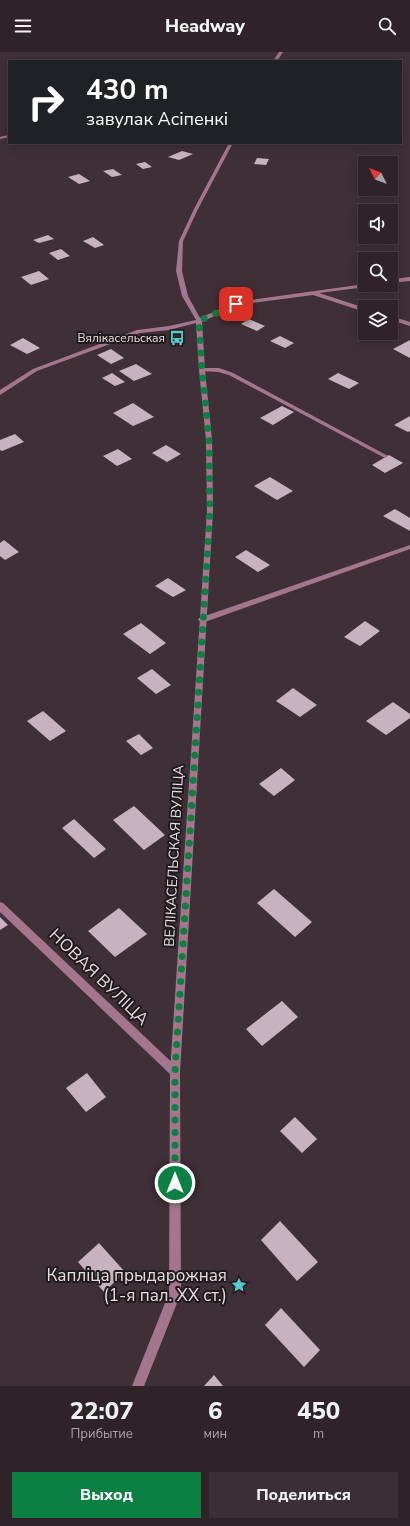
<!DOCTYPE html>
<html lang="ru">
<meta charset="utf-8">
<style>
body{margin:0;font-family:"Nunito Sans",sans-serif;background:#3b2f35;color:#f1f3f6;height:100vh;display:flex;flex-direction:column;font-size:15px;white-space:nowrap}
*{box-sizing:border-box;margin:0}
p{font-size:13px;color:#a7a4a8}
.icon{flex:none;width:22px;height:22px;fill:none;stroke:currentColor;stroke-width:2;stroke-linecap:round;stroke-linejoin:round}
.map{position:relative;height:1334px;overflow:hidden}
.drawer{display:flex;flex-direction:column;background:#2f2329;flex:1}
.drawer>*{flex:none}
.top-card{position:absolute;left:8px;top:8px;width:394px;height:84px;border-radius:0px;box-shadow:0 2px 10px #0003,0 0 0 1px #4a4046;background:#202124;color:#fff;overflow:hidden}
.needle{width:26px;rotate:312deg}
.controls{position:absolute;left:358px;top:104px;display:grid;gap:8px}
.controls a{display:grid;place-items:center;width:40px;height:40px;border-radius:0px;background:#2f2329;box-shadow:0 2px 10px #0003,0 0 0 1px #4a4046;font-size:20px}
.pin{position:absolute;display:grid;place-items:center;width:34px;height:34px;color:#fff;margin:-17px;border-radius:8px;box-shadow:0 2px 6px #0006}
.me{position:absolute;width:44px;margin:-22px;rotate:0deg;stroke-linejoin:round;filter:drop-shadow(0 0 3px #0008)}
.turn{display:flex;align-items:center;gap:14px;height:84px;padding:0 12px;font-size:18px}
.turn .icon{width:52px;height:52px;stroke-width:2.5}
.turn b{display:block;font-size:28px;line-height:34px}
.eta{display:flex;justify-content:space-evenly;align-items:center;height:68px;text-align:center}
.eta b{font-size:24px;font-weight:800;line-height:28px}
.cta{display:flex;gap:8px;margin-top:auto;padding:8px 12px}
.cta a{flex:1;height:46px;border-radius:0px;background:#0b8043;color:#fff;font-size:16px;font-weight:800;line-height:46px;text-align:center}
.cta a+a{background:#3b2f35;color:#f1f3f6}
header{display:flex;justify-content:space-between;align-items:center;height:52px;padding:0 12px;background:#2f2329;font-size:18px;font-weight:800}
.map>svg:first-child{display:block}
.building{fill:#c7b3bd}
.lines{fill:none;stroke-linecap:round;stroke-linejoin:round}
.service{fill:#a3768e;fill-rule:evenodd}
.minor{fill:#a3768e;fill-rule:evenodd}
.route{stroke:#0b8043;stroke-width:7;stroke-dasharray:0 12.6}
.labels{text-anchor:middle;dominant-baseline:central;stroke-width:4;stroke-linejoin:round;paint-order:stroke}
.far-poi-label{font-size:12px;fill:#e7dde2;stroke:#211a1d;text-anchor:end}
.street-label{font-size:14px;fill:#e7dde2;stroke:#211a1d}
.near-street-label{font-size:17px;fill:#e7dde2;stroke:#211a1d}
.near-poi-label{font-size:17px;fill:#e7dde2;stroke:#211a1d;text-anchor:end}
</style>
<header><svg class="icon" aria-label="menu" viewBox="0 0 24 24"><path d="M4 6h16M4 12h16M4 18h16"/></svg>Headway<svg class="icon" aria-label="search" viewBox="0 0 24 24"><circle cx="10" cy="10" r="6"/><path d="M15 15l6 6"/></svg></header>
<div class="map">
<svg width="410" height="1334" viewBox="0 0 410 1334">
<rect width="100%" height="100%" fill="#3f2f37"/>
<path class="building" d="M 182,99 L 193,102 L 179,108 L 168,105 Z
M 257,106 L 269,107 L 266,113 L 254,112 Z
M 145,110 L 152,115 L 143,117 L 136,112 Z
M 113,117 L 122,123 L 112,125 L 103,119 Z
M 79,122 L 90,129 L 79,132 L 68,125 Z
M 48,183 L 54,187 L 39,191 L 33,188 Z
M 93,185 L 104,193 L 95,196 L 83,189 Z
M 61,197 L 70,204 L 58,208 L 49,201 Z
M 39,219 L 49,227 L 31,233 L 21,225 Z
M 249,267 L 265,274 L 257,279 L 241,272 Z
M 280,284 L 294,291 L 285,296 L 270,289 Z
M 23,286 L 40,296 L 27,302 L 10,293 Z
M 410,288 L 410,306 L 393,297 Z
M 111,297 L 124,306 L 111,312 L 97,303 Z
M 136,312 L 152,322 L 134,329 L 119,319 Z
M 112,321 L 125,330 L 115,334 L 102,326 Z
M 338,321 L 359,331 L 349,337 L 328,327 Z
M 133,351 L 154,365 L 133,374 L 113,361 Z
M 282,354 L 294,360 L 273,373 L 260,366 Z
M 410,364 L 410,379 L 408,380 L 394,373 Z
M 15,382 L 24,390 L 2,399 L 0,398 L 0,388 Z
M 166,393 L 181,402 L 167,410 L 152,401 Z
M 118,397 L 132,407 L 117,414 L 103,404 Z
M 389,403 L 403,411 L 385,421 L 372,413 Z
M 270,425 L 293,439 L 277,448 L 254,434 Z
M 395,457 L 410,466 L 410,479 L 383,464 Z
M 4,488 L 19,500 L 5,508 L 0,504 L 0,491 Z
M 246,498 L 270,513 L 258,520 L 235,505 Z
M 168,526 L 186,538 L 173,545 L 155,534 Z
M 365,569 L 380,579 L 360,594 L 344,585 Z
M 141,571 L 166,591 L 150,602 L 123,582 Z
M 152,617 L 171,633 L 156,642 L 137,626 Z
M 293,636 L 317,653 L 300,665 L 276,649 Z
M 393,650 L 410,662 L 410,666 L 386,683 L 366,669 Z
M 43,659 L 66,679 L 50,689 L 27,669 Z
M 139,682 L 153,696 L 141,703 L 126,689 Z
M 281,716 L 295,728 L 274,744 L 259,732 Z
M 134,754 L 165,783 L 144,798 L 113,768 Z
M 74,767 L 106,797 L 94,806 L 62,776 Z
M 274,837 L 312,870 L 295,885 L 257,851 Z
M 119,856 L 147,882 L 115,905 L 88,879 Z
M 0,865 L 8,873 L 0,878 Z
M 282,949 L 298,965 L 262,994 L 246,977 Z
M 87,1021 L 106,1045 L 86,1060 L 66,1036 Z
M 295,1065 L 317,1087 L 302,1101 L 280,1079 Z
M 280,1169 L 318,1210 L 297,1229 L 261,1188 Z
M 99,1191 L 125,1220 L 104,1240 L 78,1210 Z
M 281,1256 L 320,1298 L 304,1315 L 265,1273 Z
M 214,1323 L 223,1334 L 204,1334 Z"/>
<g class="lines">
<path class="service" d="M 202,316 L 219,316 L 233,321 L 388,404 L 385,406 L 383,405 L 229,323 L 218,320 L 200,319 L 200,317 Z
M 410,493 L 410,497 L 205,570 L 202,570 L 198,568 L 199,566 Z
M 0,850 L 3,851 L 179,1017 L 180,1020 L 179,1023 L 175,1025 L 171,1023 L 0,860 Z"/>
<path class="minor" d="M 279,0 L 283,0 L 277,9 L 273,9 Z
M 9,83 L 9,85 L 0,87 L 0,85 Z
M 229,91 L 233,91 L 198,157 L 183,189 L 182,219 L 188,244 L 200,266 L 236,250 L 365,232 L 365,233 L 369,233 L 366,235 L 319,241 L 365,256 L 365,260 L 313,243 L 237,253 L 202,270 L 205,318 L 212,388 L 213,459 L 180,1020 L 181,1241 L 144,1334 L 132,1334 L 169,1241 L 170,1020 L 207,459 L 206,388 L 199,318 L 196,271 L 169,278 L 140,281 L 37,319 L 0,343 L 0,338 L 33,317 L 137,278 L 169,274 L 196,268 L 182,244 L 176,219 L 179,189 L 194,157 Z
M 410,225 L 410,229 L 391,231 L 391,227 Z
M 391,264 L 410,270 L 410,274 L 391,268 Z"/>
</g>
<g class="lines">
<path class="route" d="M 175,1131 L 175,1020 L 210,459 L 209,388 L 202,318 L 199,269 L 236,252"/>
</g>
<defs>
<g id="bus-bare" transform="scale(1.2)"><path d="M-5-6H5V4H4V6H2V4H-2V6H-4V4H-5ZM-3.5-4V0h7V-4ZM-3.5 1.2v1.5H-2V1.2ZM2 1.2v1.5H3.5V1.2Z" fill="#52cdcd" stroke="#211a1d" stroke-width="2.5" paint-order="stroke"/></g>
<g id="sight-bare" transform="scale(1.2)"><path d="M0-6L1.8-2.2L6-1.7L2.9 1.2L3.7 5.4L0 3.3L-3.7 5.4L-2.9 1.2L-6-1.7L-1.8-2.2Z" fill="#52cdcd" stroke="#211a1d" stroke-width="2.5" paint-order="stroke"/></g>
</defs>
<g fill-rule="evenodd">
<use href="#bus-bare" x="177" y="286"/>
<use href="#sight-bare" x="239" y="1233"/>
</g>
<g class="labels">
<g class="far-poi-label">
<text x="165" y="286">Вялікасельская</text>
</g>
<g class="street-label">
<text transform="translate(174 804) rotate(-87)">ВЕЛІКАСЕЛЬСКАЯ ВУЛІЦА</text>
</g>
<g class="near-street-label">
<text transform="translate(99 925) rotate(44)">НОВАЯ ВУЛІЦА</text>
</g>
<g class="near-poi-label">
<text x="227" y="1223">Капліца прыдарожная<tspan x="227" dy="20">(1-я пал. XX ст.)</tspan></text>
</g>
</g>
</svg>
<div class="controls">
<a><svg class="needle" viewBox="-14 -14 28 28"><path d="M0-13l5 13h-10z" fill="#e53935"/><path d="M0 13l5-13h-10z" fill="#a7a4a8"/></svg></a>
<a><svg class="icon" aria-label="sound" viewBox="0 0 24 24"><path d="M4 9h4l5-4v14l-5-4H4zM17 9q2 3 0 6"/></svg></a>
<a><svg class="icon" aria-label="search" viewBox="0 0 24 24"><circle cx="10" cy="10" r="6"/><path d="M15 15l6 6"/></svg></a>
<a><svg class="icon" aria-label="layers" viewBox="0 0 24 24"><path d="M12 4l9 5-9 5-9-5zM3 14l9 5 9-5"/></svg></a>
</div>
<div class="pin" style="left:236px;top:252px;background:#d93025"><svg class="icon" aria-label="arrive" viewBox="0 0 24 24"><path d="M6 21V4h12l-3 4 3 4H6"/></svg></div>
<svg class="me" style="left:175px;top:1131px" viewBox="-20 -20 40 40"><circle r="17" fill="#0b8043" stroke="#fff" stroke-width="3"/><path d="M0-11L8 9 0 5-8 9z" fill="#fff"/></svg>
<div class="top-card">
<div class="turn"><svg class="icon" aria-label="right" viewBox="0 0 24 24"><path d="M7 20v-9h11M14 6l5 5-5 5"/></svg><div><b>430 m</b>завулак Асіпенкі</div></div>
</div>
</div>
<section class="drawer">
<div class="eta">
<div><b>22:07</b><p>Прибытие</p></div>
<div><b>6</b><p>мин</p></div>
<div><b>450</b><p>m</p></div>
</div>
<div class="cta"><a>Выход</a><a>Поделиться</a></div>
</section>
